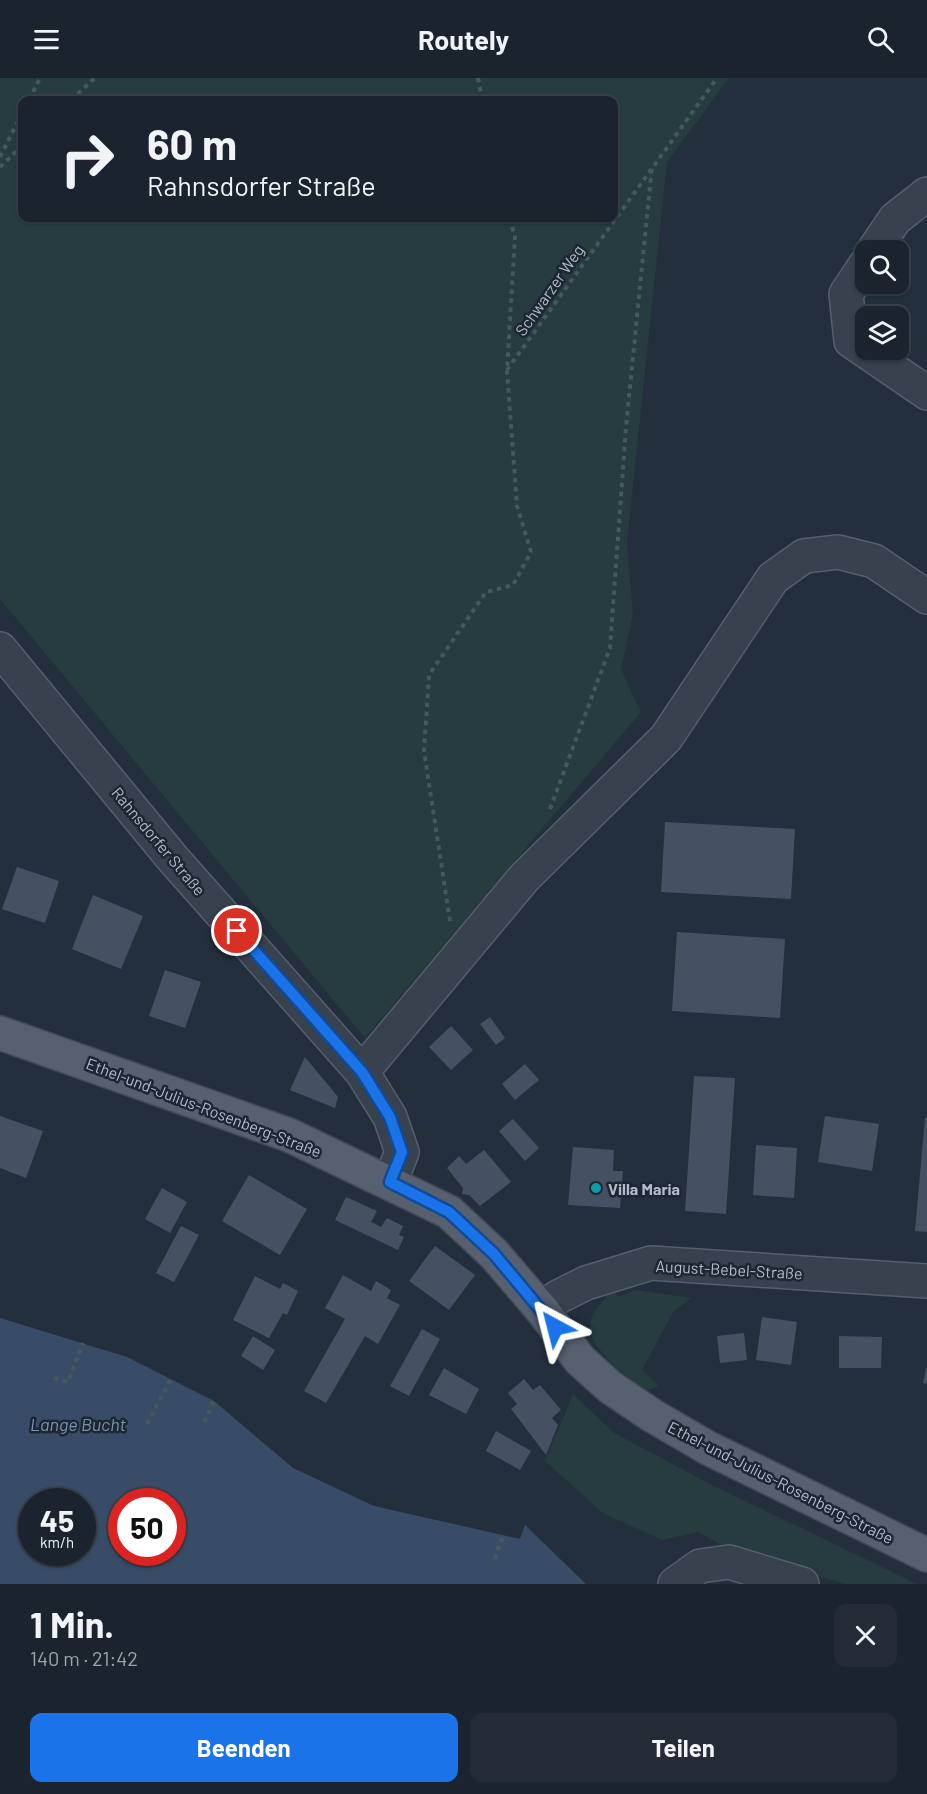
<!DOCTYPE html>
<html lang="de">
<meta charset="utf-8">
<style>
body{margin:0;font-family:Barlow,sans-serif;background:#242b36;color:#f1f3f6;height:100vh;display:flex;flex-direction:column;font-size:22px;white-space:nowrap}
*{box-sizing:border-box;margin:0}
p{font-size:20px;color:#a0a4aa}
.icon{flex:none;width:33px;height:33px;fill:none;stroke:currentColor;stroke-width:2;stroke-linecap:round;stroke-linejoin:round}
.map{position:relative;height:1506px;overflow:hidden}
.side{display:flex;flex-direction:column;background:#1b232e;flex:1}
.side>*{flex:none}
.top-card{position:absolute;left:18px;top:18px;width:600px;height:126px;border-radius:12px;box-shadow:0 2px 4px #0004,0 0 0 2px #39404a;background:#1b232e;color:#f1f3f6;overflow:hidden}
.controls{position:absolute;left:855px;top:162px;display:grid;gap:12px}
.controls a{display:grid;place-items:center;width:54px;height:54px;border-radius:12px;background:#1b232e;box-shadow:0 2px 4px #0004,0 0 0 2px #39404a;font-size:30px}
.speed{position:absolute;left:18px;top:1410px;display:flex;gap:12px;font-size:30px;font-weight:700;text-align:center}
.speed>*{display:grid;place-content:center;width:78px;height:78px;border-radius:50%;background:#1b232e;box-shadow:0 2px 4px #0004,0 0 0 2px #39404a;line-height:1}
.speed small{font-size:15px;font-weight:400}
.speed .limit{border:9px solid #d22;background:#fff;color:#111}
.pin{position:absolute;display:grid;place-items:center;width:51px;height:51px;color:#fff;margin:-26px;border:3px solid #fff;border-radius:50%;box-shadow:0 2px 6px #0007}
.me{position:absolute;width:66px;margin:-33px;rotate:322deg;stroke-linejoin:round;filter:drop-shadow(0 0 4px #0008)}
.turn{display:flex;align-items:center;gap:21px;height:126px;padding:0 30px;font-size:27px}
.turn .icon{width:78px;height:78px;stroke-width:2.5}
.turn b{display:block;font-size:42px;line-height:51px}
.round{display:grid;place-items:center;flex:none;width:63px;height:63px;border-radius:12px;background:#242b36}
.headline{display:flex;align-items:center;justify-content:space-between;height:102px;padding:0 30px}
h1{font-size:36px;font-weight:700;line-height:45px}
.action{display:flex;gap:12px;margin-top:auto;padding:12px 30px}
.action a{flex:1;height:69px;border-radius:12px;background:#1a73e8;color:#fff;font-size:24px;font-weight:700;line-height:69px;text-align:center}
.action a+a{background:#242b36;color:#f1f3f6}
header{display:flex;justify-content:space-between;align-items:center;height:78px;padding:0 30px;background:#1b232e;font-size:27px;font-weight:700}
.map>svg:first-child{display:block}
.green{fill:#263c3f;fill-rule:evenodd}
.water{fill:#394c67;fill-rule:evenodd}
.building{fill:#455162}
.lines{fill:none;stroke-linecap:round;stroke-linejoin:round}
.minor-casing{stroke:#565f6c;stroke-width:36}
.major-casing{stroke:#414a57;stroke-width:36}
.path{stroke:#44595c;stroke-width:4;stroke-dasharray:4.5 4.5;stroke-linecap:butt}
.minor{stroke:#38414e;stroke-width:33}
.major{stroke:#56606e;stroke-width:33}
.route-casing{stroke:#114b97;stroke-width:15}
.route{stroke:#1a73e8;stroke-width:10}
.culture-dot{fill:#0f9aa8;stroke:#1d2633;stroke-width:2}
.labels{text-anchor:middle;dominant-baseline:central;stroke-width:5;stroke-linejoin:round;paint-order:stroke}
.street-label{font-size:16px;fill:#b4bcc9;stroke:#1d2633}
.poi-label{font-size:16px;font-weight:bold;fill:#b4bcc9;stroke:#1d2633;text-anchor:start}
.water-label{font-size:18px;font-style:italic;fill:#7c92b1;stroke:#1d2633}
</style>
<header><svg class="icon" aria-label="menu" viewBox="0 0 24 24"><path d="M4 6h16M4 12h16M4 18h16"/></svg>Routely<svg class="icon" aria-label="search" viewBox="0 0 24 24"><circle cx="10" cy="10" r="6"/><path d="M15 15l6 6"/></svg></header>
<div class="map">
<svg width="927" height="1506" viewBox="0 0 927 1506">
<rect width="100%" height="100%" fill="#242f3e"/>
<path class="green" d="M 0,0 L 729,0 L 667,84 L 627,465 L 633,536 L 621,592 L 641,634 L 365,960 L 0,521 ZM 22,22 L 614,22 L 614,140 L 22,140 Z
M 614,1212 L 618,1219 L 636,1212 L 691,1220 L 673,1234 L 642,1292 L 659,1308 L 646,1313 C 630,1302 591,1271 590,1251 C 589,1235 604,1221 614,1212 Z
M 573,1316 L 614,1355 L 712,1407 L 917,1506 L 846,1506 L 735,1475 L 698,1454 L 663,1462 L 604,1436 L 545,1383 Z"/>
<path class="water" d="M 0,1240 L 127,1279 L 214,1323 L 293,1390 L 374,1428 L 520,1461 L 525,1447 L 586,1506 L 0,1506 ZM 32,1424 L 82,1424 L 82,1474 L 32,1474 ZM 122,1424 L 172,1424 L 172,1474 L 122,1474 Z"/>
<path class="building" d="M 665,744 L 795,751 L 791,821 L 661,814 Z
M 17,789 L 59,803 L 45,845 L 2,831 Z
M 93,817 L 143,838 L 121,891 L 72,871 Z
M 677,854 L 785,861 L 780,940 L 672,933 Z
M 165,892 L 201,904 L 185,950 L 149,938 Z
M 490,939 L 505,960 L 496,967 L 480,946 Z
M 451,948 L 473,972 L 451,992 L 429,969 Z
M 305,979 L 338,1019 L 335,1030 L 290,1012 Z
M 525,986 L 539,1002 L 515,1022 L 502,1006 Z
M 694,998 L 735,1000 L 726,1136 L 685,1133 Z
M 0,1038 L 43,1053 L 26,1100 L 0,1090 Z
M 825,1038 L 879,1046 L 872,1093 L 818,1084 Z
M 925,1040 L 927,1040 L 927,1154 L 915,1153 Z
M 513,1041 L 539,1070 L 525,1083 L 499,1053 Z
M 756,1067 L 797,1070 L 794,1120 L 753,1117 Z
M 573,1069 L 614,1072 L 613,1093 L 623,1093 L 620,1130 L 568,1127 Z
M 484,1072 L 511,1104 L 480,1128 L 469,1117 L 462,1116 L 463,1110 L 447,1090 L 459,1078 L 466,1086 Z
M 249,1097 L 307,1131 L 280,1177 L 222,1143 Z
M 162,1110 L 187,1124 L 170,1155 L 145,1141 Z
M 346,1119 L 377,1133 L 371,1144 L 381,1149 L 387,1140 L 403,1148 L 399,1157 L 404,1159 L 398,1172 L 335,1142 Z
M 181,1148 L 199,1157 L 174,1204 L 156,1195 Z
M 435,1168 L 475,1197 L 449,1232 L 409,1203 Z
M 343,1197 L 371,1213 L 376,1203 L 391,1212 L 387,1220 L 400,1227 L 378,1266 L 365,1258 L 326,1325 L 304,1313 L 345,1241 L 325,1230 Z
M 255,1198 L 280,1211 L 283,1205 L 298,1213 L 287,1237 L 283,1235 L 269,1260 L 233,1242 Z
M 762,1239 L 797,1244 L 791,1287 L 756,1282 Z
M 422,1251 L 440,1261 L 409,1318 L 390,1308 Z
M 744,1255 L 747,1282 L 720,1285 L 717,1258 Z
M 253,1258 L 275,1272 L 263,1292 L 241,1278 Z
M 839,1258 L 882,1259 L 881,1290 L 839,1290 Z
M 444,1290 L 479,1311 L 466,1336 L 429,1317 Z
M 926,1290 L 927,1290 L 927,1306 L 923,1305 Z
M 524,1301 L 533,1312 L 540,1307 L 561,1332 L 552,1340 L 558,1347 L 546,1377 L 511,1331 L 517,1326 L 508,1315 Z
M 496,1353 L 531,1373 L 520,1392 L 486,1373 Z"/>
<g class="lines">
<g class="minor-casing">
<path id="minor" d="M 874,172 L 895,141 L 927,116
M 866,186 L 846,216 L 851,263 L 927,315
M 0,571 L 174,782 L 362,994 L 390,1039 L 402,1074 L 390,1104
M 362,994 L 524,800 L 666,660 L 773,500 L 804,478 L 838,474 L 874,483 L 927,519
M 542,1232 L 558,1219 L 586,1205 L 651,1185 L 927,1203
M 675,1506 L 700,1488 L 729,1484 L 802,1506"/>
</g>
<g class="major-casing">
<path id="major" d="M 0,955 L 289,1057 L 449,1134 L 494,1176 L 542,1232 L 580,1282 L 610,1309 L 653,1338 L 708,1370 L 927,1477"/>
</g>
<path class="path" d="M 478,0 L 482,22
M 29,22 L 40,0
M 71,22 L 95,0
M 0,79 L 22,35
M 0,89 L 22,68
M 507,292 L 717,0
M 550,731 L 610,570 L 626,349 L 652,88
M 450,843 L 424,673 L 429,597 L 486,514 L 513,507 L 531,474 L 517,428 L 507,293 L 515,158 L 509,140
M 54,1300 L 68,1304 L 83,1265
M 204,1344 L 214,1323
M 147,1346 L 171,1301
M 495,1481 L 503,1457"/>
<use href="#minor" class="minor"/>
<use href="#major" class="major"/>
</g>
<g class="lines">
<g class="route-casing">
<path id="route" d="M 237,853 L 362,994 L 390,1039 L 402,1074 L 390,1104 L 449,1134 L 494,1176 L 555,1249"/>
</g>
<use href="#route" class="route"/>
</g>
<circle class="culture-dot" cx="596" cy="1110" r="6"/>
<g class="labels">
<g class="street-label">
<text transform="translate(549 212) rotate(-55)">Schwarzer Weg</text>
<text transform="translate(159 763) rotate(50)">Rahnsdorfer Straße</text>
<text transform="translate(204 1029) rotate(21)">Ethel-und-Julius-Rosenberg-Straße</text>
<text transform="translate(729 1191) rotate(3)">August-Bebel-Straße</text>
<text transform="translate(781 1404) rotate(27)">Ethel-und-Julius-Rosenberg-Straße</text>
</g>
<g class="poi-label">
<text x="608" y="1110">Villa Maria</text>
</g>
<g class="water-label">
<text x="78" y="1346">Lange Bucht</text>
</g>
</g>
</svg>
<div class="controls">
<a><svg class="icon" aria-label="search" viewBox="0 0 24 24"><circle cx="10" cy="10" r="6"/><path d="M15 15l6 6"/></svg></a>
<a><svg class="icon" aria-label="layers" viewBox="0 0 24 24"><path d="M12 4l9 5-9 5-9-5zM3 14l9 5 9-5"/></svg></a>
</div>
<div class="speed"><div>45<small>km/h</small></div><div class="limit">50</div></div>
<div class="pin" style="left:237px;top:853px;background:#d93025"><svg class="icon" aria-label="arrive" viewBox="0 0 24 24"><path d="M6 21V4h12l-3 4 3 4H6"/></svg></div>
<svg class="me" style="left:555px;top:1249px" viewBox="-20 -20 40 40"><path d="M0-17L14 15 0 8-14 15z" fill="#1a73e8" stroke="#fff" stroke-width="4"/></svg>
<div class="top-card">
<div class="turn"><svg class="icon" aria-label="right" viewBox="0 0 24 24"><path d="M7 20v-9h11M14 6l5 5-5 5"/></svg><div><b>60 m</b>Rahnsdorfer Straße</div></div>
</div>
</div>
<section class="side">
<div class="headline"><div><h1>1 Min.</h1><p>140 m · 21:42</p></div><a class="round"><svg class="icon" aria-label="close" viewBox="0 0 24 24"><path d="M6 6l12 12M18 6L6 18"/></svg></a></div>
<div class="action"><a>Beenden</a><a>Teilen</a></div>
</section>
